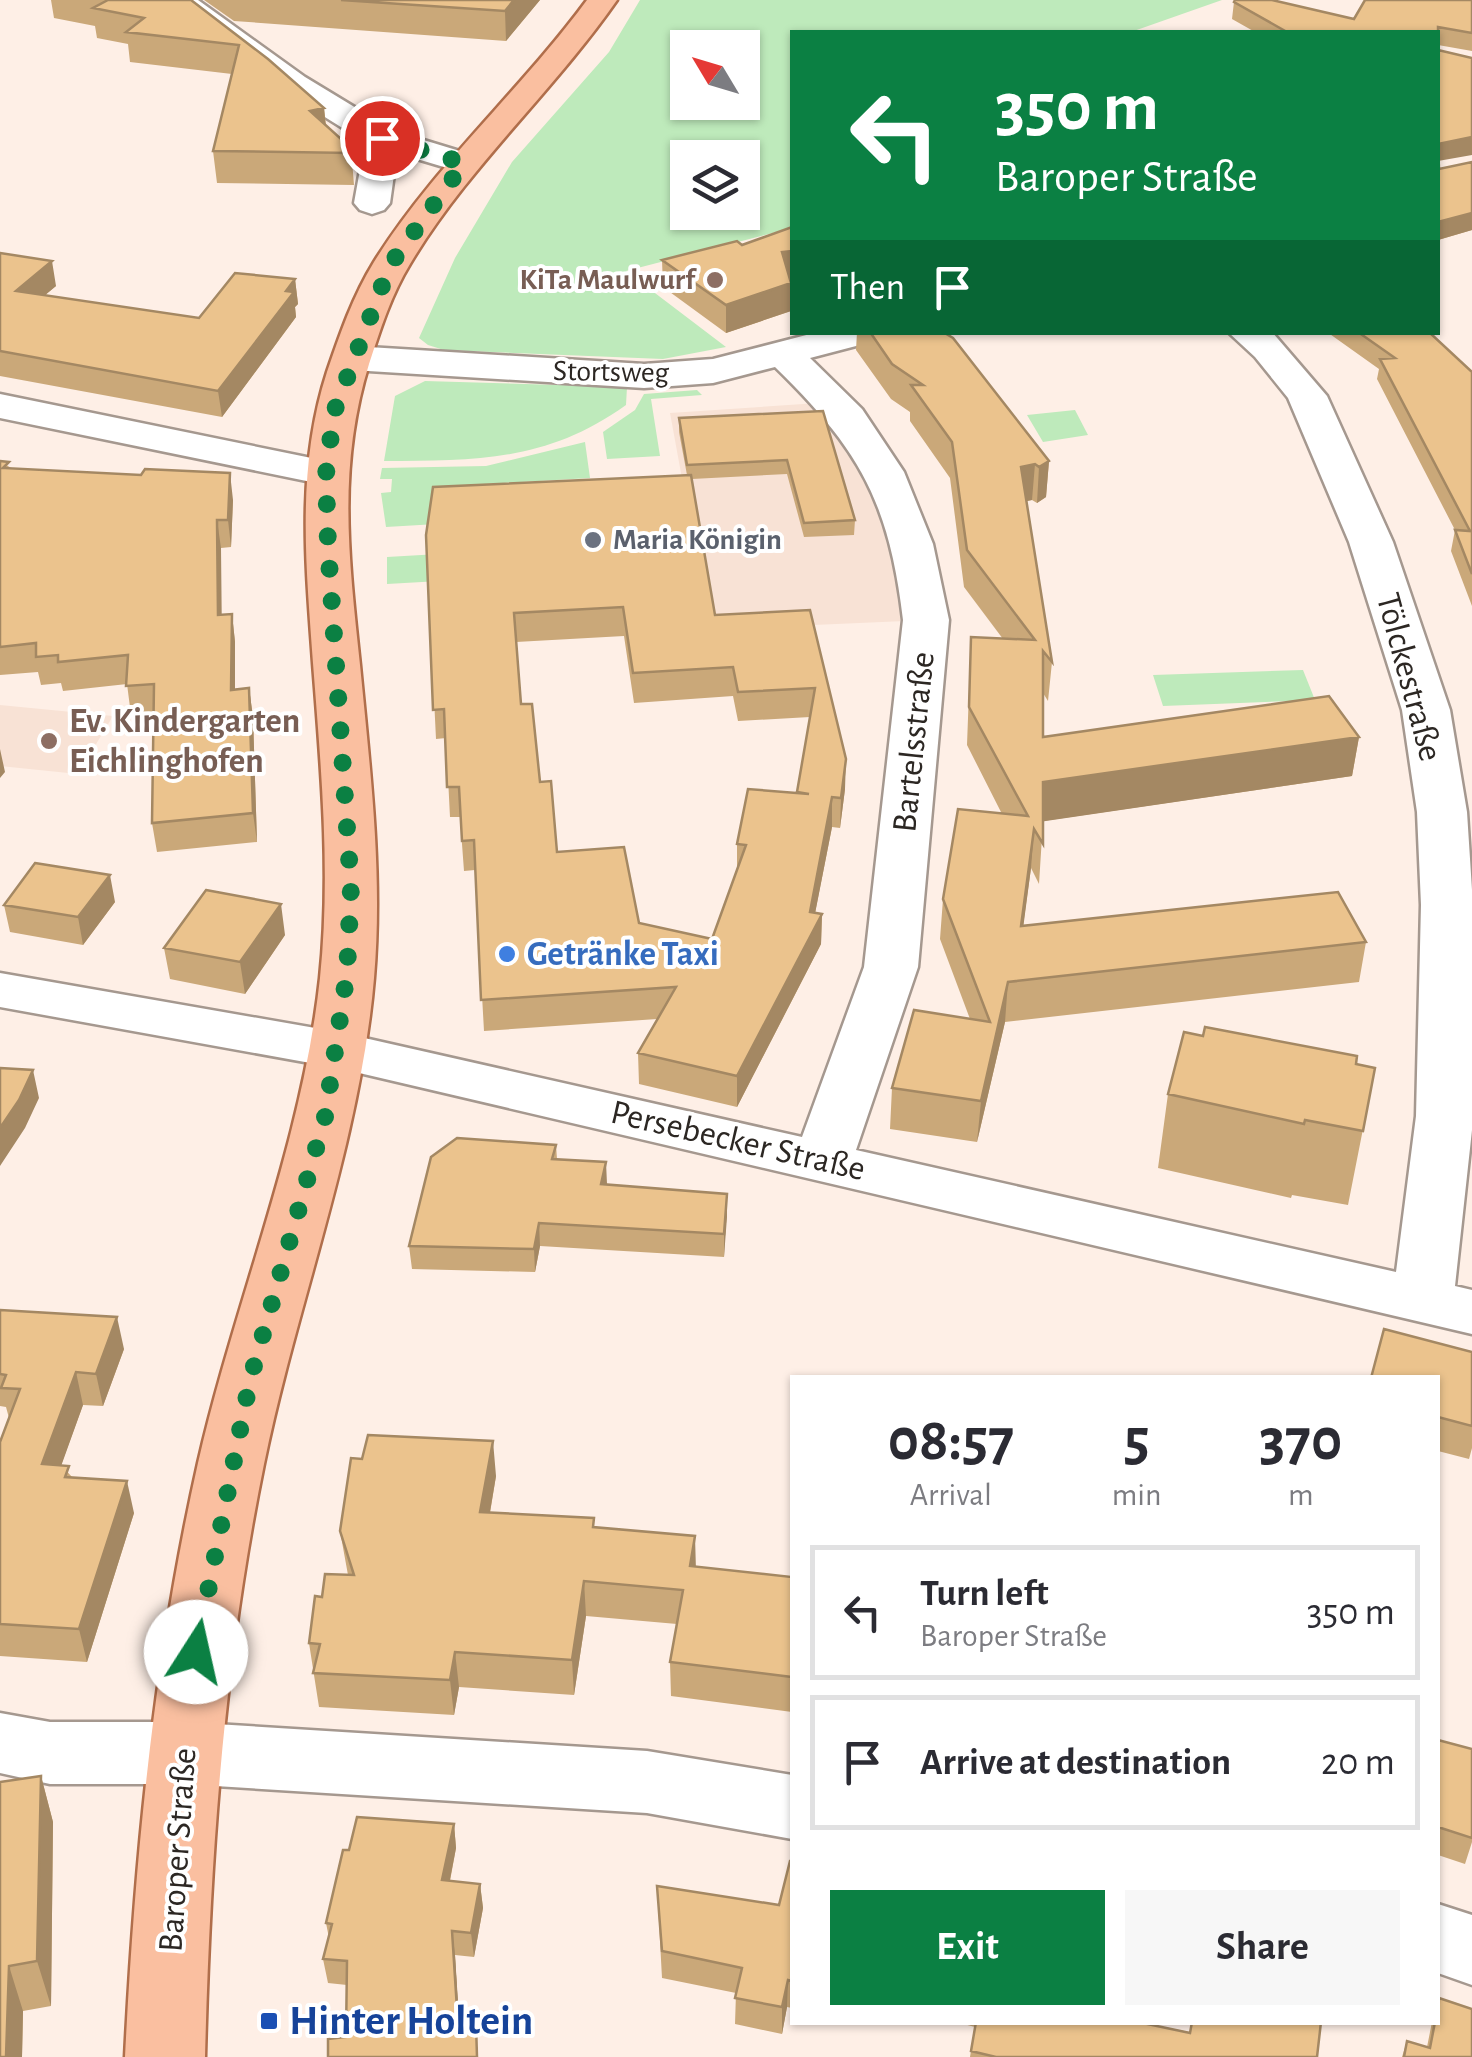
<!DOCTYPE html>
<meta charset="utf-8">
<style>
body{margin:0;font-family:"Alegreya Sans",sans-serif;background:#f7f7f7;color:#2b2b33;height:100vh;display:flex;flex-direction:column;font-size:38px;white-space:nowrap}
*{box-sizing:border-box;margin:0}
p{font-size:32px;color:#7c7c81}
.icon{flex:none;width:55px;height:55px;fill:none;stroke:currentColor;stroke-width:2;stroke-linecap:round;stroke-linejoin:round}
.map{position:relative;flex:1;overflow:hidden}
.sheet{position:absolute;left:790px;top:1375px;width:650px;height:650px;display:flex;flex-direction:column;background:#fff;border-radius:0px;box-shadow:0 2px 8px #0004}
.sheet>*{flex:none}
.top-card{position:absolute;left:790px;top:30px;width:650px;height:305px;border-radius:0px;box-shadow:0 2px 8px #0004;background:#0b8043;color:#fff;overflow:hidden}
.needle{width:65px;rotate:308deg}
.fabs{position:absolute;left:670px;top:30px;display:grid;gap:20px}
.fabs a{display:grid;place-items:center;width:90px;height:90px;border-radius:0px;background:#fff;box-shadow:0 2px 8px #0004;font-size:50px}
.pin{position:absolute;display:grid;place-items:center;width:85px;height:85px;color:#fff;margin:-42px;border:5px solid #fff;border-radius:50%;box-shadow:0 2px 10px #0007}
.me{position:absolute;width:110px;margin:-55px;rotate:10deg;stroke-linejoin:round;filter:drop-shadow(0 0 8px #0008)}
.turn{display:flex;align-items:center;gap:35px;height:210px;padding:0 40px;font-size:45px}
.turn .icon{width:130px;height:130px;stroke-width:2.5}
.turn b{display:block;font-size:70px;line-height:85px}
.then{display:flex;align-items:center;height:95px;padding:0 40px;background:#0003;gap:20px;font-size:38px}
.eta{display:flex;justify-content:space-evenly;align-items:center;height:170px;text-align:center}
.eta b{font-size:60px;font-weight:700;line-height:70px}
.button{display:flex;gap:20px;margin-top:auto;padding:20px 40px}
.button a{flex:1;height:115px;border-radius:0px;background:#0b8043;color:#fff;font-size:40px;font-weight:700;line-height:115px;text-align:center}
.button a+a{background:#f7f7f7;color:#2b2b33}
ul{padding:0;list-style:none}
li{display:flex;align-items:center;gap:30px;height:135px;margin:0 20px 15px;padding:0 20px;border:5px solid #e1e1e2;border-radius:0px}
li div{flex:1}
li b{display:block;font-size:38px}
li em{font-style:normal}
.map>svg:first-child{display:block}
.built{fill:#f8e2d5}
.green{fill:#beeabb;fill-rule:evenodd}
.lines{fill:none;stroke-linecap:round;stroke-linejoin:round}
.minor-casing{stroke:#a5988f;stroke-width:5}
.major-casing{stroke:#b06e4b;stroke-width:5}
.minor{fill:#fff;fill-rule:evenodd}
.major{fill:#fabfa0;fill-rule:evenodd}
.wall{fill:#caa879;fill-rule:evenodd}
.shaded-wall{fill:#a48863}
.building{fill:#ebc38d;stroke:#a48863;stroke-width:2.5;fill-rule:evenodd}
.route{stroke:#0b8043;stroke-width:18;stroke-dasharray:0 32.4}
.education-dot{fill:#8d6e63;stroke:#fff;stroke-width:4}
.worship-dot{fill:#6b7280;stroke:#fff;stroke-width:4}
.shop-dot{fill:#3f7fe0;stroke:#fff;stroke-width:4}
.transit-dot{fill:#1a4fb4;stroke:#fff;stroke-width:4}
.labels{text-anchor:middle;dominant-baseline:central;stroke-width:8;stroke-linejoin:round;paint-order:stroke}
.far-education-label{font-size:30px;font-weight:bold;fill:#785e54;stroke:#fff;text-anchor:end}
.far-street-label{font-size:30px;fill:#2c2723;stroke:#fff}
.far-worship-label{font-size:30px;font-weight:bold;fill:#5b616d;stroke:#fff;text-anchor:start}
.street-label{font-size:35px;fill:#2c2723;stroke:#fff}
.education-label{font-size:35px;font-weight:bold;fill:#785e54;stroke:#fff;text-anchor:start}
.shop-label{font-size:35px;font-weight:bold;fill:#366cbe;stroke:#fff;text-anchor:start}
.near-transit-label{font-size:42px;font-weight:bold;fill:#164399;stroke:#fff;text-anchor:start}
</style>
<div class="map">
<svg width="1472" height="2057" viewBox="0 0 1472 2057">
<rect width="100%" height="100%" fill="#feefe6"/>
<path class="built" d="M 818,403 L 856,459 L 892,534 L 905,621 L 719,629 L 683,484 L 670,413 Z
M 0,705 L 113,716 L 78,774 L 0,766 Z"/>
<path class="green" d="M 640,0 L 1222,0 L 1131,32 L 792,32 L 792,228 L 626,271 L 726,347 L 663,359 L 444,350 L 428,345 L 419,338 L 455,258 L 512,162 L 609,52 ZM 688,48 L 742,48 L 742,102 L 688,102 ZM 688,158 L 742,158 L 742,212 L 688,212 Z
M 425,381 L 627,387 L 626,405 C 548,461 477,461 384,461 L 395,396 Z
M 697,390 L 702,395 L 651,399 L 660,456 L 607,459 L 603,432 L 635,410 L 644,394 Z
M 1075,410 L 1088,435 L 1043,442 L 1027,415 Z
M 585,442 L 590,478 L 486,484 L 471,522 L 386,527 L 381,493 L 391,492 L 392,479 L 380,479 L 382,468 L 486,466 Z
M 473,552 L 475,579 L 387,584 L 387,557 Z
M 1303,670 L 1315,700 L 1163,706 L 1153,675 Z"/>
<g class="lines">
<g class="minor-casing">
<path id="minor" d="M 163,0 L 198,0 L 305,77 L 394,131 L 476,156 L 481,163 L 476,170 L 464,173 L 397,153 L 390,203 L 384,210 L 372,214 L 360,210 L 354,203 L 365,142 L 283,91 Z
M 818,332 L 884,332 L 879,340 L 810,358 L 862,409 L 904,472 L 933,544 L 949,620 L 918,967 L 856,1150 L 1396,1272 L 1416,1116 L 1421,905 L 1417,812 L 1402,710 L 1349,542 L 1288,398 L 1255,357 L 1228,332 L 1272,332 L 1327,396 L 1393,542 L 1450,710 L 1467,812 L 1472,890 L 1472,1130 L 1455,1286 L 1472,1290 L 1472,1334 L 338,1068 L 0,1007 L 0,973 L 338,1032 L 802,1137 L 864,967 L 903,620 C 889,501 859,449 775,367 L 713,383 L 644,388 L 352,370 L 338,366 L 333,358 L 338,350 L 352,346 L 644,364 L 713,359 Z
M 0,394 L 326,461 L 341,464 L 347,473 L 341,482 L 326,485 L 0,418 Z
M 0,1713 L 50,1722 L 183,1722 L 647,1751 L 792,1775 L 792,1839 L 647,1813 L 183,1784 L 50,1784 L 0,1773 Z
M 1438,1904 L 1472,1915 L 1472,1985 L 1438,1973 Z"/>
</g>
<g class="major-casing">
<path id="major" d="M 587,0 L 617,0 C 553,92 467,168 410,264 C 391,295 380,330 369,364 C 337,467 349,560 360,665 C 370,769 383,874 374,978 C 360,1144 297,1302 264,1464 C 224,1660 210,1858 205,2057 L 125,2057 C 135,1857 154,1659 198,1463 C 235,1301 302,1144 320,978 C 331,873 321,767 313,663 C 306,564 296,468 327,372 C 340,334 353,296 374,262 C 434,166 520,91 587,0 Z"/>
</g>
<use href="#minor" class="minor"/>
<use href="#major" class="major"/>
</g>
<path class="wall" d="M 51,0 L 191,0 L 324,108 L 326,125 L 351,148 L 354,185 L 217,183 L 213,151 L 232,74 L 130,62 L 128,44 L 97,38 L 95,26 L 54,18 Z
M 204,0 L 540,0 L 506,41 L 234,21 Z
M 1472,0 L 1472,51 L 1438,45 L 1439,169 L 1472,230 L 1438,240 L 1438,32 L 1255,32 L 1232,19 L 1234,2 L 1354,19 Z
M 792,227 L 792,278 L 790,278 L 791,311 L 726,333 L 663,287 L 662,260 L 742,245 Z
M 0,253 L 56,286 L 45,295 L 199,318 L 295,279 L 298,304 L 295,307 L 296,317 L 222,417 L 0,376 Z
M 857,332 L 943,332 L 1049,461 L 1046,497 L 1037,503 L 1032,500 L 1026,501 L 1052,662 L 1048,701 L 1043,693 L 1043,737 L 1359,737 L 1352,776 L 1043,821 L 1039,884 L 1031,868 L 1023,926 L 1366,942 L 1359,982 L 1005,1022 L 977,1142 L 890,1129 L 892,1088 L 970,1019 L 940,939 L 943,899 L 1002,814 L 967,745 L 971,637 L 1003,639 L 964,587 L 950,478 L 910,421 L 910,412 L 891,399 L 856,350 Z
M 1327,332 L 1429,332 L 1472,372 L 1472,606 L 1451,551 L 1455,530 L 1377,379 L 1379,369 Z
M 823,411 L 855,520 L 854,535 L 804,537 L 787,474 L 692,479 L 715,615 L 810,610 L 845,789 L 840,828 L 832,827 L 815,913 L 822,914 L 821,944 L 737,1107 L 639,1084 L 638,1053 L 657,1019 L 484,1031 L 475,870 L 464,871 L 460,817 L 450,817 L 446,738 L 436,739 L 426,535 L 687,475 L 679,432 L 679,418 ZM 624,636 L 634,703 L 733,696 L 738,721 L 810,717 L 797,793 L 737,844 L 737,870 L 712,939 L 639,923 L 557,852 L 521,704 L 516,642 Z
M 0,461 L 11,468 L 233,500 L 231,547 L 221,548 L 221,615 L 232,614 L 235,642 L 235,689 L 249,688 L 253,717 L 257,842 L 157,852 L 152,823 L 154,713 L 131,715 L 127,684 L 63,691 L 61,683 L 41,685 L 38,672 L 0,675 Z
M 115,902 L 83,945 L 10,932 L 4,905 Z
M 285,935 L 245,994 L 170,979 L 164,948 Z
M 1356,1064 L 1375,1068 L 1348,1205 L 1292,1195 L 1291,1198 L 1158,1168 L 1168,1094 Z
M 556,1145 L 557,1159 L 607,1185 L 727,1194 L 724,1257 L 540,1246 L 535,1272 L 412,1269 L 409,1246 Z
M 0,1310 L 124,1349 L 103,1406 L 83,1405 L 61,1465 L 72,1477 L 134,1513 L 87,1662 L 0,1656 L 0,1442 L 9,1418 L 6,1407 L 0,1406 Z
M 1472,1352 L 1472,1448 L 1469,1459 L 1438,1451 L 1438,1378 Z
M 496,1476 L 490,1513 L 594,1518 L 594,1527 L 695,1567 L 792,1577 L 792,1712 L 671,1696 L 670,1662 L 677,1624 L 586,1616 L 574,1695 L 459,1687 L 454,1715 L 319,1707 L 309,1643 L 322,1597 L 348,1575 L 340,1531 Z
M 1438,1740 L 1472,1749 L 1472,1842 L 1465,1864 L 1438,1855 Z
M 41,1776 L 53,1822 L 51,2006 L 23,2011 L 22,2057 L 0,2057 L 0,1782 Z
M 454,1824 L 456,1848 L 450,1881 L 480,1884 L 483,1908 L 474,1957 L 455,1955 L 459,2025 L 478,2048 L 346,2037 L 347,1985 L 328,1983 L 323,1959 L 329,1938 L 326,1923 L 349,1850 Z
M 792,1861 L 792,2008 L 787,2007 L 782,2034 L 735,2024 L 736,1993 L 662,1978 L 657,1886 L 779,1905 Z
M 1439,1998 L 1472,2057 L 1402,2057 L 1407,2041 L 1427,2047 L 1432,2022 L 1438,2022 L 1438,2004 Z
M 956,2022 L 1138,2022 L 1317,2057 L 970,2057 L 975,2027 Z"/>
<path class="shaded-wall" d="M 514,0 L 540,0 L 506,41 L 505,11 Z
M 324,108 L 327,139 L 310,111 Z
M 1472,137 L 1472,155 L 1438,161 L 1438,144 Z
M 1472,213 L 1472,230 L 1438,240 L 1438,222 Z
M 792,251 L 792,278 L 782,279 L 782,252 Z
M 52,261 L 56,286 L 20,316 L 16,291 Z
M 295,279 L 298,304 L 295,307 L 296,317 L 222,417 L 218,391 Z
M 791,283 L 791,311 L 726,333 L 726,305 Z
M 1049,461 L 1046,497 L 1037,503 L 1039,467 Z
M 1035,464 L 1032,500 L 1018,503 L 1021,467 Z
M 230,473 L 233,500 L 231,547 L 228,520 Z
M 217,520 L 221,548 L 222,643 L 218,615 Z
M 232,614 L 235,642 L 235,718 L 231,690 Z
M 249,688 L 253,717 L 257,842 L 253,813 Z
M 1359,737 L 1352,776 L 1039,822 L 1043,782 Z
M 0,749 L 5,772 L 0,778 Z
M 846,759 L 845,789 L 840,828 L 841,798 Z
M 832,797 L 832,827 L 811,934 L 822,914 L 821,944 L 737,1107 L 737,1076 L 810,912 Z
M 1034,829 L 1031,868 L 1018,967 L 1021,926 Z
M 110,875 L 115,902 L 83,945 L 78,917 Z
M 281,904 L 285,935 L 245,994 L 240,962 Z
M 1008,982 L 1005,1022 L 977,1142 L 981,1101 Z
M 33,1070 L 39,1098 L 25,1128 L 0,1166 L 0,1128 Z
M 606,1162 L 607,1184 L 601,1184 Z
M 727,1194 L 727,1217 L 724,1257 L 724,1234 Z
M 539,1223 L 540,1246 L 535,1272 L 534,1249 Z
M 117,1317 L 124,1349 L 103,1406 L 96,1374 Z
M 76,1372 L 83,1405 L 50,1497 L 42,1464 Z
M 493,1441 L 496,1476 L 484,1547 L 480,1512 Z
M 127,1481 L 134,1513 L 87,1662 L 79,1629 Z
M 695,1536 L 696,1571 L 690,1566 Z
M 584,1581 L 586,1616 L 574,1695 L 572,1660 Z
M 455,1652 L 459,1687 L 454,1715 L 450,1680 Z
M 41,1776 L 53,1822 L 51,2006 L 37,1961 Z
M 454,1824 L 456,1848 L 445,1905 L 442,1880 Z
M 480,1884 L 483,1908 L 474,1957 L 471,1933 Z
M 452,1931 L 455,1955 L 461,2049 L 458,2025 Z
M 9,1966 L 23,2011 L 22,2057 L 6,2057 Z
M 788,1980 L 787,2007 L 782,2034 L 782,2007 Z"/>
<path class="building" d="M 108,0 L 191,0 L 268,59 L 324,108 L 310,111 L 351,148 L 351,153 L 213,151 L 239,45 L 126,32 L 144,18 L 93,8 Z
M 341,0 L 514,0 L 505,11 Z
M 1235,0 L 1272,0 L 1354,19 L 1365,0 L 1472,0 L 1472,33 L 1438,27 L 1438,50 L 1472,58 L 1472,137 L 1438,144 L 1439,169 L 1472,162 L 1472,213 L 1438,222 L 1438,32 L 1287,32 L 1234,2 Z
M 792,227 L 792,251 L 782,252 L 791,283 L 726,305 L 662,260 L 737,241 L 742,245 Z
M 0,253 L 52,261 L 16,291 L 199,318 L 235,273 L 295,279 L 286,291 L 294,292 L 218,391 L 0,351 Z
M 870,332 L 943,332 L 953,338 L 1049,461 L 1039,467 L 1035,464 L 1021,467 L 1052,662 L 1043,651 L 1043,737 L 1329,696 L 1359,737 L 1043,782 L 1043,844 L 1034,829 L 1021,926 L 1338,892 L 1366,942 L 1008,982 L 981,1101 L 892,1088 L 914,1010 L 990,1022 L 943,899 L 958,809 L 1028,816 L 969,707 L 971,637 L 1035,640 L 967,550 L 952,442 L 911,385 L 923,385 L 892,364 Z
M 1358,332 L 1429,332 L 1472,372 L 1472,574 L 1455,530 L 1470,531 L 1380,359 L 1395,358 Z
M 823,411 L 855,520 L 804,523 L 787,460 L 687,465 L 679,418 Z
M 0,461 L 9,462 L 3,468 L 141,475 L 145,469 L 230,473 L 228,520 L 217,520 L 218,615 L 232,614 L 231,690 L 249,688 L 253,813 L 152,823 L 154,684 L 126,686 L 128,655 L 58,662 L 58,655 L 36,657 L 36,643 L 0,647 Z
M 691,475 L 715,615 L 810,610 L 846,759 L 841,798 L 832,797 L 810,912 L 822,914 L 737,1076 L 638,1053 L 676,987 L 481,1000 L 474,840 L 462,841 L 459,787 L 447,787 L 444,709 L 433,710 L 426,535 L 433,487 ZM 623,607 L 633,673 L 733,667 L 738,692 L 815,688 L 797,792 L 809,794 L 748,789 L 737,844 L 746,845 L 712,939 L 639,923 L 624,847 L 557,852 L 551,781 L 540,782 L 532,704 L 521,704 L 514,613 Z
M 35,863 L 110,875 L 78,917 L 4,905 Z
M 206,890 L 281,904 L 240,962 L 164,948 Z
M 1205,1027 L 1357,1056 L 1356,1064 L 1375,1068 L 1363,1131 L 1305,1120 L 1304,1124 L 1168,1094 L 1184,1032 L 1203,1036 Z
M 0,1068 L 33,1070 L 19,1100 L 0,1128 Z
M 457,1138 L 556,1145 L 552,1159 L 606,1162 L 601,1184 L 727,1194 L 724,1234 L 539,1223 L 534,1249 L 409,1246 L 431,1157 Z
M 0,1310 L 117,1317 L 96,1374 L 76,1372 L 42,1464 L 69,1466 L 65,1477 L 127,1481 L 79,1629 L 0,1624 L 0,1442 L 20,1389 L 1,1388 L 6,1375 L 0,1374 Z
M 1384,1329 L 1472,1352 L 1472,1426 L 1438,1417 L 1438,1378 L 1371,1378 Z
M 368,1435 L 493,1441 L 480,1512 L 594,1518 L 593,1527 L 695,1536 L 690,1566 L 792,1577 L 792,1677 L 670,1662 L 683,1590 L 584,1581 L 572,1660 L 455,1652 L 450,1680 L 313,1673 L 320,1644 L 309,1643 L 315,1596 L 322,1597 L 325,1574 L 354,1575 L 340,1531 L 351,1458 L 362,1459 Z
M 1438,1740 L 1472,1749 L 1472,1838 L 1438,1827 Z
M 41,1776 L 37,1961 L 9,1966 L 6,2057 L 0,2057 L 0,1782 Z
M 357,1817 L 454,1824 L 442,1880 L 480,1884 L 471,1933 L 452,1931 L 458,2025 L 476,2024 L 477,2057 L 328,2057 L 328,2039 L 346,2037 L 347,1961 L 323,1959 L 332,1924 L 326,1923 L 343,1850 L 349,1850 Z
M 790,1861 L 792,1861 L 792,1981 L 788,1980 L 782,2007 L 735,1998 L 742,1968 L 662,1951 L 657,1886 L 779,1905 Z
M 1439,1998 L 1472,2009 L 1472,2057 L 1404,2057 L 1407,2041 L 1430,2048 L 1435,2022 L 1438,2022 Z
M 976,2022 L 1138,2022 L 1190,2033 L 1192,2022 L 1321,2022 L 1317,2057 L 996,2057 L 971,2051 Z"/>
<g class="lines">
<path class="route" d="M 196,1652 L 250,1380 L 325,1117 L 347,973 L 351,887 L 328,546 L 326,474 L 334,412 L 390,265 L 464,163 L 382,138"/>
</g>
<g class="education-dot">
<circle cx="715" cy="280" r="10"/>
<circle cx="49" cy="741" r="10"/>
</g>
<circle class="worship-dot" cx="593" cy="540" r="10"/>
<circle class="shop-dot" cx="507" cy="954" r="10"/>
<rect class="transit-dot" x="259" y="2011" width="20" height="20" rx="5"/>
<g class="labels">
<g class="far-education-label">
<text x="695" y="280">KiTa Maulwurf</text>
</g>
<g class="far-street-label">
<text transform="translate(611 372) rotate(1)">Stortsweg</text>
</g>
<g class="far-worship-label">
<text x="613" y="540">Maria Königin</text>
</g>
<g class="street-label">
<text transform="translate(1409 677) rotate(75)">Tölckestraße</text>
<text transform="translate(914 742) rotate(-84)">Bartelsstraße</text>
<text transform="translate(738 1141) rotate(13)">Persebecker Straße</text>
<text transform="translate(178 1850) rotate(-86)">Baroper Straße</text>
</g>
<g class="education-label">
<text x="69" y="721">Ev. Kindergarten<tspan x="69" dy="40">Eichlinghofen</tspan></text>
</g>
<g class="shop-label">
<text x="527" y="954">Getränke Taxi</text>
</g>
<g class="near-transit-label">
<text x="289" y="2021">Hinter Holtein</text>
</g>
</g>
</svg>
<div class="fabs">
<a><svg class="needle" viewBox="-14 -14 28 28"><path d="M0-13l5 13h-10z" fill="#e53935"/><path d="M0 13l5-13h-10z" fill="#7c7c81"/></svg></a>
<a><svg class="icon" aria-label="layers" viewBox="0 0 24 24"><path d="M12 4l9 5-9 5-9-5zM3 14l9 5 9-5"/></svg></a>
</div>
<div class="pin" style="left:382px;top:138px;background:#d93025"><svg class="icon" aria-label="arrive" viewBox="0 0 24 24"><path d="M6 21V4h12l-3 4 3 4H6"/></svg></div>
<svg class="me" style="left:196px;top:1652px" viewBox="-20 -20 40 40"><circle r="19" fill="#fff"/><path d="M0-13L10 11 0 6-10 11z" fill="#0b8043"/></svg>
<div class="top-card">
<div class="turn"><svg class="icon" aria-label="left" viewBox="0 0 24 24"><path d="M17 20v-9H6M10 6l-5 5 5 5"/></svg><div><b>350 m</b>Baroper Straße</div></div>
<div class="then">Then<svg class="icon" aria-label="arrive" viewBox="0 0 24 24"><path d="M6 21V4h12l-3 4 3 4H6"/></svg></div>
</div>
<section class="sheet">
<div class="eta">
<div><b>08:57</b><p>Arrival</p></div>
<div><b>5</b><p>min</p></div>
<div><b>370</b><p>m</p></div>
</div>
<ul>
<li><svg class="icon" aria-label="left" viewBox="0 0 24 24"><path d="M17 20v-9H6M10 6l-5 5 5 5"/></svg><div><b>Turn left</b><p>Baroper Straße</p></div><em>350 m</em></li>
<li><svg class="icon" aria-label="arrive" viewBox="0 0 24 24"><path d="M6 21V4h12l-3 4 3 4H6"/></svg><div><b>Arrive at destination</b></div><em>20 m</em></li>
</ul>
<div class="button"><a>Exit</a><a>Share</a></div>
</section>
</div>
